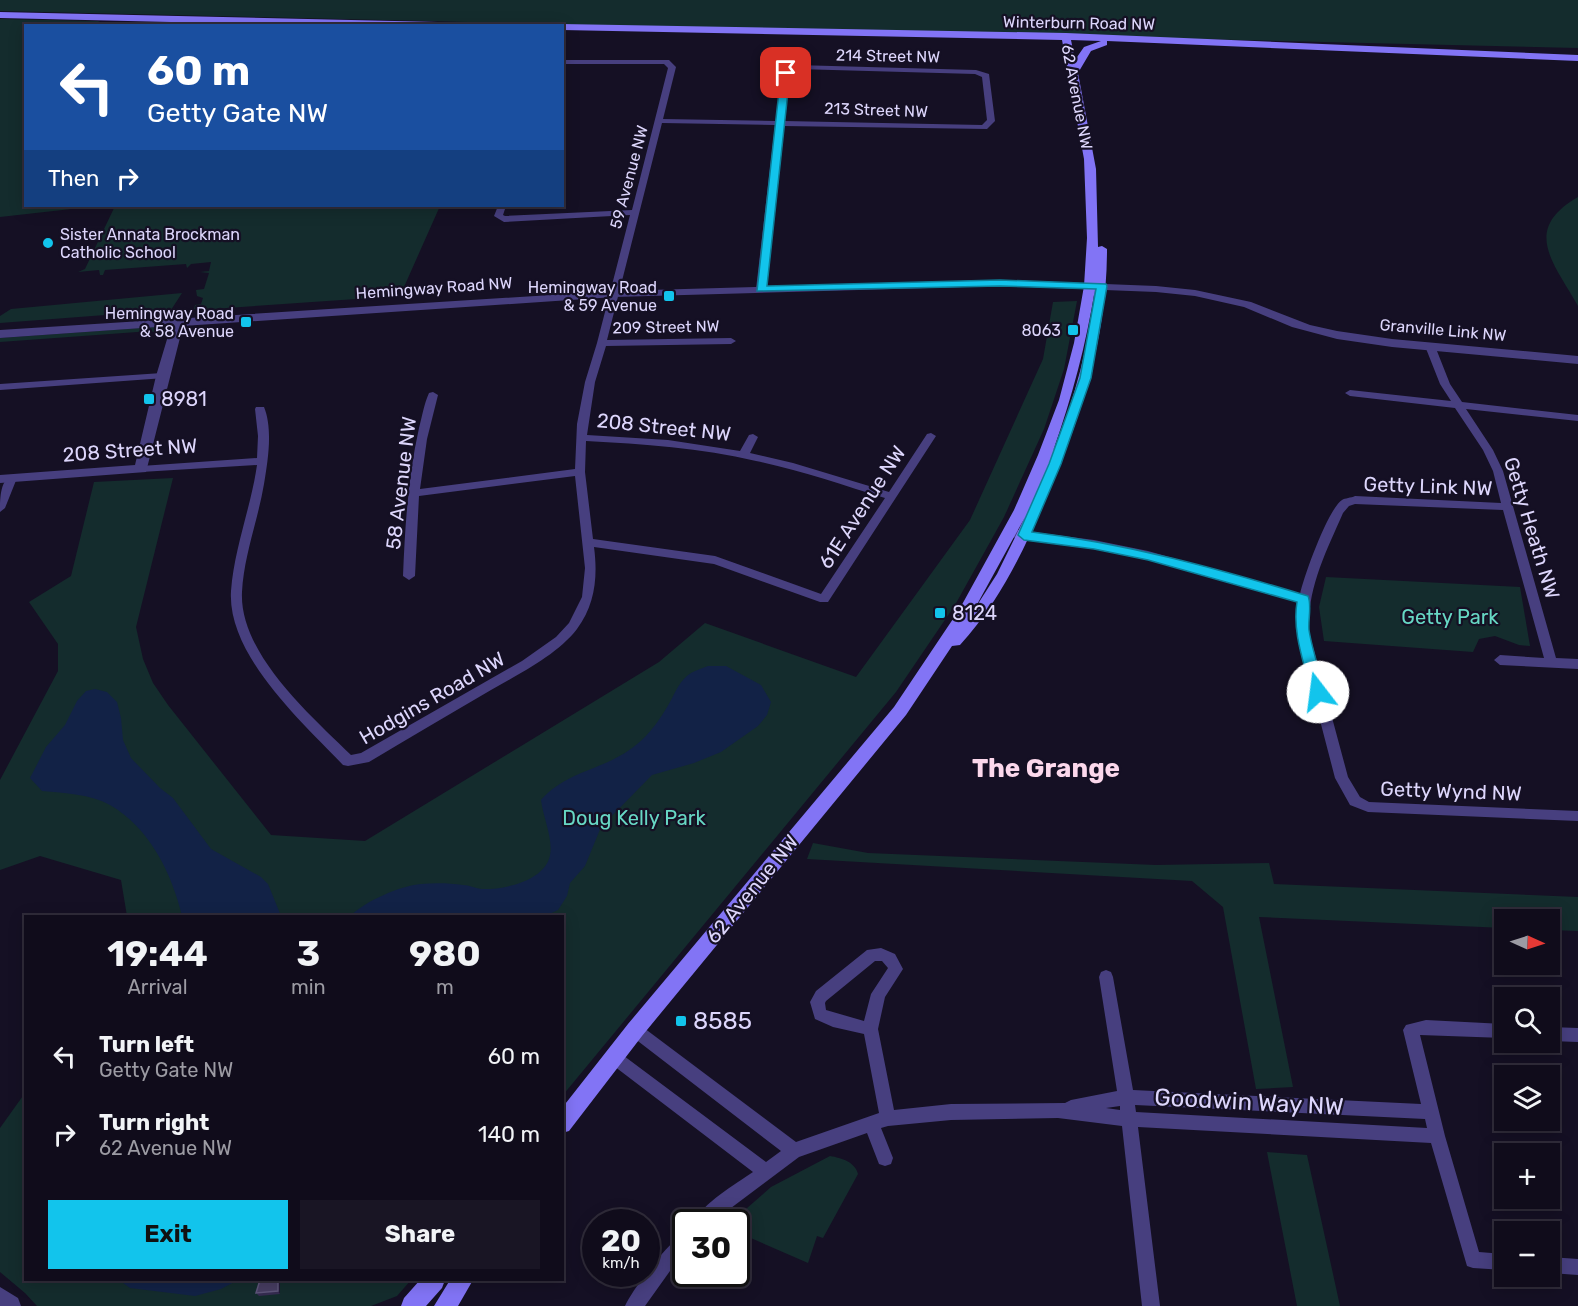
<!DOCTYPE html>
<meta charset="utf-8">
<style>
body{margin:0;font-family:Rubik,sans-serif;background:#191524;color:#f1f3f6;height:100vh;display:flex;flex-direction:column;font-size:22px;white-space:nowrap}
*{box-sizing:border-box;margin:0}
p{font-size:20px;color:#9c9ba3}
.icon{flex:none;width:33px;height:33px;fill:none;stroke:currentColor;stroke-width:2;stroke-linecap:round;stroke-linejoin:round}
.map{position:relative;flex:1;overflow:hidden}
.side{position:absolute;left:24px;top:915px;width:540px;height:366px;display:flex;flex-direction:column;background:#100c1b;border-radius:0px;box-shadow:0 3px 15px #0003,0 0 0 2px #302c3a}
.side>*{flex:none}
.top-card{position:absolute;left:24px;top:24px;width:540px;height:183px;border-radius:0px;box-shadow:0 3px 15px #0003,0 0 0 2px #302c3a;background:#1a4fa0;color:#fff;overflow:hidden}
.needle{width:39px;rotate:93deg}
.tools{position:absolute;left:1494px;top:909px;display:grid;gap:12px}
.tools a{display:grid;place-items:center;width:66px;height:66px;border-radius:0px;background:#100c1b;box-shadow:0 3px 15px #0003,0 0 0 2px #302c3a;font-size:30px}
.speed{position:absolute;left:582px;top:1209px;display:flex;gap:12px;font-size:30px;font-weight:700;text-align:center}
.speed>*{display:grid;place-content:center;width:78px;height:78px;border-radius:50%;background:#100c1b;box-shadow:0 3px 15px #0003,0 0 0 2px #302c3a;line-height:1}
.speed small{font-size:15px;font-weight:400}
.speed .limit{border:3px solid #111;border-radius:9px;background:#fff;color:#111}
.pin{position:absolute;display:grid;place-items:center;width:51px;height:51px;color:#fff;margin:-26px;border-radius:12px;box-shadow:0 3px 9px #0006}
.me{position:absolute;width:66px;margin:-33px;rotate:345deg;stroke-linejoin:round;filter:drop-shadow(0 0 4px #0008)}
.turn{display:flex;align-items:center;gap:21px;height:126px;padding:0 24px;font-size:27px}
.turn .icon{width:78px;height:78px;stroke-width:2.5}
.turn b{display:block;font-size:42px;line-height:51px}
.then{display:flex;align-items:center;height:57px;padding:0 24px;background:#0003;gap:12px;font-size:22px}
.eta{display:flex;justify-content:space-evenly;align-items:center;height:102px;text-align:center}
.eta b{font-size:36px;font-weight:700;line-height:42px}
.button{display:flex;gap:12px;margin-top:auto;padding:12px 24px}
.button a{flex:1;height:69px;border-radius:0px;background:#12c4ec;color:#111;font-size:24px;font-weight:700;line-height:69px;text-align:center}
.button a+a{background:#191524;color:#f1f3f6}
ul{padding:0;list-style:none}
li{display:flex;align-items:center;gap:18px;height:78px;padding:0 24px}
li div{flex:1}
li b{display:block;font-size:22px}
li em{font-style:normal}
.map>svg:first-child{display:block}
.green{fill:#142c2d}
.water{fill:#122246}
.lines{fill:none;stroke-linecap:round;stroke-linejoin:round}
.minor{fill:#473f7f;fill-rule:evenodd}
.tertiary{fill:#473f7f;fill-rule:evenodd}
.secondary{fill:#8274f5;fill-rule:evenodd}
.wall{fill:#352b50}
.shaded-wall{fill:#201837}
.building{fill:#473d62;stroke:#5e557a;stroke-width:1.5}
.route{fill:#12c4ec;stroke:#0c7f99;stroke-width:1.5}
.poi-dot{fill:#12c4ec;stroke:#151024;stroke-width:2}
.labels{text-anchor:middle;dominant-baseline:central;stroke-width:4.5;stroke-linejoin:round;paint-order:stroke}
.far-street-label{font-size:16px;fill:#ddd6fc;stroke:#151024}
.far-poi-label{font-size:16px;fill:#ddd6fc;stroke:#151024;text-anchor:end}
.poi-label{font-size:20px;fill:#ddd6fc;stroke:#151024;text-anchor:start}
.street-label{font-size:20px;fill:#ddd6fc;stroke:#151024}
.park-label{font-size:20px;fill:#67d7c4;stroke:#151024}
.near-poi-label{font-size:24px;fill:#ddd6fc;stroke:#151024;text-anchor:start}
.near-street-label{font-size:24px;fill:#ddd6fc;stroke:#151024}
.district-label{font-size:26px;font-weight:bold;fill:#fcd8ec;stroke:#151024}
</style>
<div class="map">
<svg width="1578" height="1306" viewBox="0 0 1578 1306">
<rect width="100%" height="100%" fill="#151024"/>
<path class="green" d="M 0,0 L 1578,0 L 1578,48 L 0,11 Z
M 0,19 L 98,21 L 107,25 L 26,26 L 26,206 L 98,206 L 0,217 Z
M 1578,197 L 1578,306 C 1554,263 1521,230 1578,197 Z
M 115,206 L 440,206 L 400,296 L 198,310 L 194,309 L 195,305 L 201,304 L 203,298 L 197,296 L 196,290 L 204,289 L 209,273 L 200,272 L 209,271 L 211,262 L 191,264 L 187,268 L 186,264 L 105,270 L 103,275 L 100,275 L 99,270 L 78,272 L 85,269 Z
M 182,293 L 171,310 L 0,323 L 0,316 L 11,309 Z
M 1077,301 L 1064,369 L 1044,429 L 1004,517 L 955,605 L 896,692 L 563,1095 L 562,916 L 127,916 L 121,880 L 40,856 L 0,870 L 0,780 L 58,671 L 58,644 L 29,602 L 71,576 L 94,482 L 173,478 L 136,627 L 143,659 L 153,683 L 168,705 L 271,835 L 365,841 L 659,662 L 705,623 L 856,677 L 970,520 L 1043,359 L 1053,302 Z
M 154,327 L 159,329 L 161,335 L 151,331 L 0,342 L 0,338 Z
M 1326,577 L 1520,587 L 1530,646 L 1519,645 L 1495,636 L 1479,639 L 1473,652 L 1324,641 L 1319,607 Z
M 813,843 L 868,853 L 1156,865 L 1269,863 L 1274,884 L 1578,897 L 1578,931 L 1550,930 L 1550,920 L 1504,920 L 1504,928 L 1259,917 L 1293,1087 L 1256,1089 L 1223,907 L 1192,881 L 807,859 Z
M 25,1093 L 26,1280 L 411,1280 L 397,1296 L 371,1306 L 37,1306 L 25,1293 L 0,1272 L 0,1128 Z
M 1267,1152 L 1307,1155 L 1340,1306 L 1297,1306 Z
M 830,1156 C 842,1158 855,1162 858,1174 L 823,1238 L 817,1236 L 808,1263 L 737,1232 L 736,1222 L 731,1222 L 771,1187 Z"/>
<path class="water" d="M 708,666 L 726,666 L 761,685 L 771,702 L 767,715 L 758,726 L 721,752 L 694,763 L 652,775 L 601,827 L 585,866 L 570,883 L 567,896 L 558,910 L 545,916 L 350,916 C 366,901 399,886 421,884 C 434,883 449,883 463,885 C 469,885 475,888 481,889 C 502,890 541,882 549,859 C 555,842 543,818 541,800 C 567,770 606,770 636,745 C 650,734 661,718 670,702 C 676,691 680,680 691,673 C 696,670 703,668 708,666 Z
M 95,689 L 107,692 L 117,702 L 121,718 L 123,740 L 131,758 L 160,788 L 173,798 L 211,849 L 261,877 L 268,884 L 281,916 L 182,916 C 172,874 150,828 110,805 C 90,794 65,793 42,791 L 30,778 L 46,747 L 65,725 L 77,701 L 86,691 Z
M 119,1280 L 238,1280 L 221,1289 L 195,1296 L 130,1288 Z"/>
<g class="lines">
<path class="minor" d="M 562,60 L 669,60 L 676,67 L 663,119 L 776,121 L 781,73 L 796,65 L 976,70 L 989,74 L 995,121 L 987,129 L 783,126 L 766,289 L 761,292 L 756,289 L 775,125 L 662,123 L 607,340 L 731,338 L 736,341 L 731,344 L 606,346 L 595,382 L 587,435 L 668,440 L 740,451 L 749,435 L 753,434 L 758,437 L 750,453 L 793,463 L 889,492 L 927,434 L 931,433 L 936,436 L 828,602 L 820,602 L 714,564 L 594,547 C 598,577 595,605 577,629 C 557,655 519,674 491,690 C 450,714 409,738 369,762 L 348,766 L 343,765 C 302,722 227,655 231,591 C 234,549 251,507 257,465 L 141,472 L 136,469 L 141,466 L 257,458 L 258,436 L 255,409 L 256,407 L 264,407 C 273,429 268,460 264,484 C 258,520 244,555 242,592 C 239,653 310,715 351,755 L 361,753 L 522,661 L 556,637 L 569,623 L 582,597 L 585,568 L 575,476 L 419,496 L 415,576 L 409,580 L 403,576 C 405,527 408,477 419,428 C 422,417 424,404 429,393 L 433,392 L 438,395 L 427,439 L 420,489 L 575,469 L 577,424 L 585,382 L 597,343 L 630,215 L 504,222 L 494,216 L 498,206 L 506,206 L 503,215 L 505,216 L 632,210 L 668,68 L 664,64 L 562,64 ZM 797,69 L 975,74 L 982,77 L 987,120 L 982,125 L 784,121 L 789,74 ZM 586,441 C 643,444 701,448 756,461 C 800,470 842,485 885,498 L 821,594 L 715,556 L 593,539 L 585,472 Z
M 1430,343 L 1435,346 L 1450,384 L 1462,402 L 1578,415 L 1578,421 L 1466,409 L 1493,450 L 1503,471 L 1556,658 L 1578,659 L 1578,669 L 1500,665 L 1494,660 L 1500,655 L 1544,658 L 1503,510 L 1355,504 L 1349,506 L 1343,513 C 1326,552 1307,588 1309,632 L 1348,777 L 1360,797 L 1369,802 L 1578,811 L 1578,821 L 1368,812 L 1350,805 L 1335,778 L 1297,632 L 1298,601 L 1148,559 L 1094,548 L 1010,537 L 1004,533 L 1010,529 L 1094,540 L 1148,551 L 1300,594 C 1304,576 1328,509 1342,500 C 1345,498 1351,498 1355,496 L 1501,503 L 1493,471 L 1483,450 L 1455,408 L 1350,396 L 1345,393 L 1350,390 L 1451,401 L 1440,384 L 1425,346 Z
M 162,373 L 167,376 L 165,378 L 0,390 L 0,384 Z
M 12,475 L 17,478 L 5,508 L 0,512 C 0,499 0,480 12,475 Z
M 881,948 L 895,954 L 903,969 L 885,997 L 878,1029 L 894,1110 L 951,1104 L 1065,1103 L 1071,1100 L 1117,1091 L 1099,977 L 1101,972 L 1106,970 L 1111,972 L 1113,977 L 1133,1090 L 1421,1104 L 1403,1030 L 1406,1025 L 1426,1020 L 1504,1024 L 1504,1038 L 1420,1035 L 1445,1136 L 1479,1252 L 1504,1254 L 1504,1270 L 1473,1268 L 1467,1266 L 1431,1143 L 1138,1127 L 1160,1306 L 1142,1306 L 1122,1126 L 1058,1118 L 951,1120 L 888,1126 L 881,1128 L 893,1158 L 891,1164 L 885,1166 L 879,1164 L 867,1133 L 799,1157 L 723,1214 L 714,1222 L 695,1222 C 701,1204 736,1184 753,1172 L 610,1063 L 607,1058 L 610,1053 L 615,1051 L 620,1053 L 766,1162 L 781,1151 L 630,1035 L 627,1030 L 630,1025 L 635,1023 L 640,1025 L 796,1142 L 879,1113 L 864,1034 L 833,1027 L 815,1019 L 810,1002 L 816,991 L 867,950 ZM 875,961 L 882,961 L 888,968 L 871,994 L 864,1021 L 826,1010 L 825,1003 L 826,1001 ZM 1135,1105 L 1425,1119 L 1427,1128 L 1136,1112 ZM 1120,1106 L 1120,1110 L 1106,1108 Z
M 1550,1027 L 1578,1028 L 1578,1042 L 1550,1041 Z
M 686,1233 L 686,1254 L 670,1271 L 645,1306 L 625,1306 C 632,1290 670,1239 686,1233 Z
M 1550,1257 L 1578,1259 L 1578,1275 L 1550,1273 Z"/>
<path class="tertiary" d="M 1000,280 L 1156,286 L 1195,290 L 1251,302 L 1310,325 L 1337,331 L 1392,339 L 1578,356 L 1578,364 L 1392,347 L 1337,339 L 1292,327 L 1244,307 L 1195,296 L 1156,292 L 1000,286 L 614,297 L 183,326 L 146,472 L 0,483 L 0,475 L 135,465 L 156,376 L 171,326 L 0,338 L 0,330 L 614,291 Z
M 0,1287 L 18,1298 L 21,1306 L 0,1306 Z"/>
<path class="secondary" d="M 0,12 L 481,23 L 485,26 L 345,26 L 0,18 Z
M 562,24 L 1066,33 L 1578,55 L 1578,61 L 1107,41 L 1107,45 L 1091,51 L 1078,73 L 1096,169 L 1098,247 L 1102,246 L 1107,249 C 1107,338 1081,419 1045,500 C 1023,553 999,602 960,645 L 952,646 L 906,715 L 642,1036 L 569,1131 L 562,1133 L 562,1108 L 628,1024 L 894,707 L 959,610 L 1014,510 L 1038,455 L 1059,400 L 1074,343 L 1084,286 L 1087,238 L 1084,159 L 1062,40 L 562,30 L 562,26 L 559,26 ZM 1071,40 L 1101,41 L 1084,47 L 1075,60 ZM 1095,289 C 1089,345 1075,399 1053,451 C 1072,397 1086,345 1095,289 ZM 1025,517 L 997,574 L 974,610 Z
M 420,1280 L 445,1280 L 442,1288 L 426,1306 L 401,1306 L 404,1298 Z
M 450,1280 L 473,1280 L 458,1306 L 434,1306 Z"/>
</g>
<path class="wall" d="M 260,1280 L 280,1280 L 280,1294 L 259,1296 L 256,1293 Z"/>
<path class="shaded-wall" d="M 278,1280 L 280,1280 L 280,1294 L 278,1291 Z"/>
<path class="building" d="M 260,1280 L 278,1280 L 278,1291 L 256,1293 Z"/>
<path class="route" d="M 786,71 L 790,73 L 767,286 L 1000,280 L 1106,284 L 1107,286 L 1091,378 L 1061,464 L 1032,532 C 1128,544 1216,568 1308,596 C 1312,605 1308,619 1309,630 C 1312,650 1320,671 1325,692 L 1323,695 L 1313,695 L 1311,692 C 1304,662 1292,632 1297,602 L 1148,560 L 1094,549 L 1024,540 L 1018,535 L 1049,464 L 1080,378 L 1096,289 L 1000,286 L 757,291 L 781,73 Z"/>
<g class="poi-dot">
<circle cx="48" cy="243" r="6"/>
<rect x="663" y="290" width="12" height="12" rx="3"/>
<rect x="240" y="316" width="12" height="12" rx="3"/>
<rect x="1067" y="324" width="12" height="12" rx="3"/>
<rect x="143" y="393" width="12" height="12" rx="3"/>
<rect x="934" y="607" width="12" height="12" rx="3"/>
<rect x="675" y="1015" width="12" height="12" rx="3"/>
</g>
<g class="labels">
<g class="far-street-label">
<text transform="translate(1079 23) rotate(1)">Winterburn Road NW</text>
<text transform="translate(888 56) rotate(1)">214 Street NW</text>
<text transform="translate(1077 97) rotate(79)">62 Avenue NW</text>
<text transform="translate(876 110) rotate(2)">213 Street NW</text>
<text transform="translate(629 177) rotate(-75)">59 Avenue NW</text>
<text transform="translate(434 288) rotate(-4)">Hemingway Road NW</text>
<text transform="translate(666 327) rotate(-1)">209 Street NW</text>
<text transform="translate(1443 330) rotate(5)">Granville Link NW</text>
</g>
<g class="far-poi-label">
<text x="60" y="234" text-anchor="start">Sister Annata Brockman<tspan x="60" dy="18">Catholic School</tspan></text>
<text x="657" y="287">Hemingway Road<tspan x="657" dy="18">&amp; 59 Avenue</tspan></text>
<text x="234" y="313">Hemingway Road<tspan x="234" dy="18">&amp; 58 Avenue</tspan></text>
<text x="1061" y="330">8063</text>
</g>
<g class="poi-label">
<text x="161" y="399">8981</text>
<text x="952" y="613">8124</text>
</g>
<g class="street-label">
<text transform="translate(664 427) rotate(6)">208 Street NW</text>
<text transform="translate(130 450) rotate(-4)">208 Street NW</text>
<text transform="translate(401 483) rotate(-83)">58 Avenue NW</text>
<text transform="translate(1428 486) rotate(2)">Getty Link NW</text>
<text transform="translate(862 507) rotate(-57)">61E Avenue NW</text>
<text transform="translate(1532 528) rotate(73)">Getty Heath NW</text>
<text transform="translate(432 698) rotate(-30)">Hodgins Road NW</text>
<text transform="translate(1451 791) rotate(2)">Getty Wynd NW</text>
<text transform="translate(752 889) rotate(-51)">62 Avenue NW</text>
</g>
<g class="park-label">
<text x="1450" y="617">Getty Park</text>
<text x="634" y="818">Doug Kelly Park</text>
</g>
<g class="near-poi-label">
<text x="693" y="1021">8585</text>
</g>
<g class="near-street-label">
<text transform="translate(1249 1102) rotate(3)">Goodwin Way NW</text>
</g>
<g class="district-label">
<text x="1046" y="768">The Grange</text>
</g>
</g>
</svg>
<div class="tools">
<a><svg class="needle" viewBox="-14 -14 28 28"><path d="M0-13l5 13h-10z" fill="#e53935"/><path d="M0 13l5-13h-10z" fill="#9c9ba3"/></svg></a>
<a><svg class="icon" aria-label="search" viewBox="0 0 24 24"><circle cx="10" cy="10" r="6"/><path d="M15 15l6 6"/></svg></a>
<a><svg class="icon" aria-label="layers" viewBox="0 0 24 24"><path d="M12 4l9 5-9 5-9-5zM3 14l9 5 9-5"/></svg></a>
<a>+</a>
<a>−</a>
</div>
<div class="speed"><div>20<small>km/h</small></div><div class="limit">30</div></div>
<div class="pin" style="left:786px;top:73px;background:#d93025"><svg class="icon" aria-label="arrive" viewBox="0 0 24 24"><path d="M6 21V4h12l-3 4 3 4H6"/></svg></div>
<svg class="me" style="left:1318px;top:692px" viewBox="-20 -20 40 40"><circle r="19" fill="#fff"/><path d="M0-13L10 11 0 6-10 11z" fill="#12c4ec"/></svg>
<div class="top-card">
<div class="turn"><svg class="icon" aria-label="left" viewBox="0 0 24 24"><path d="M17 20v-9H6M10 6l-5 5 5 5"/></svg><div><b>60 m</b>Getty Gate NW</div></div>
<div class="then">Then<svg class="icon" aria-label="right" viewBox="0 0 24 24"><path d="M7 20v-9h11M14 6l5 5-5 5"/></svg></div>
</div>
<section class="side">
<div class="eta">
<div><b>19:44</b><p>Arrival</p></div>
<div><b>3</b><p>min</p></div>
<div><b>980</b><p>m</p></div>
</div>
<ul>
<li><svg class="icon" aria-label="left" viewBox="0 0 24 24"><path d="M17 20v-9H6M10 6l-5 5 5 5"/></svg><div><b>Turn left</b><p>Getty Gate NW</p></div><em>60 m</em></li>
<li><svg class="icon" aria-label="right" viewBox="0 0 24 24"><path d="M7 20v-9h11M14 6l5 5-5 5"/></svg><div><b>Turn right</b><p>62 Avenue NW</p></div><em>140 m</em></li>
</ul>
<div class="button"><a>Exit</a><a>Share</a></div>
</section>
</div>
